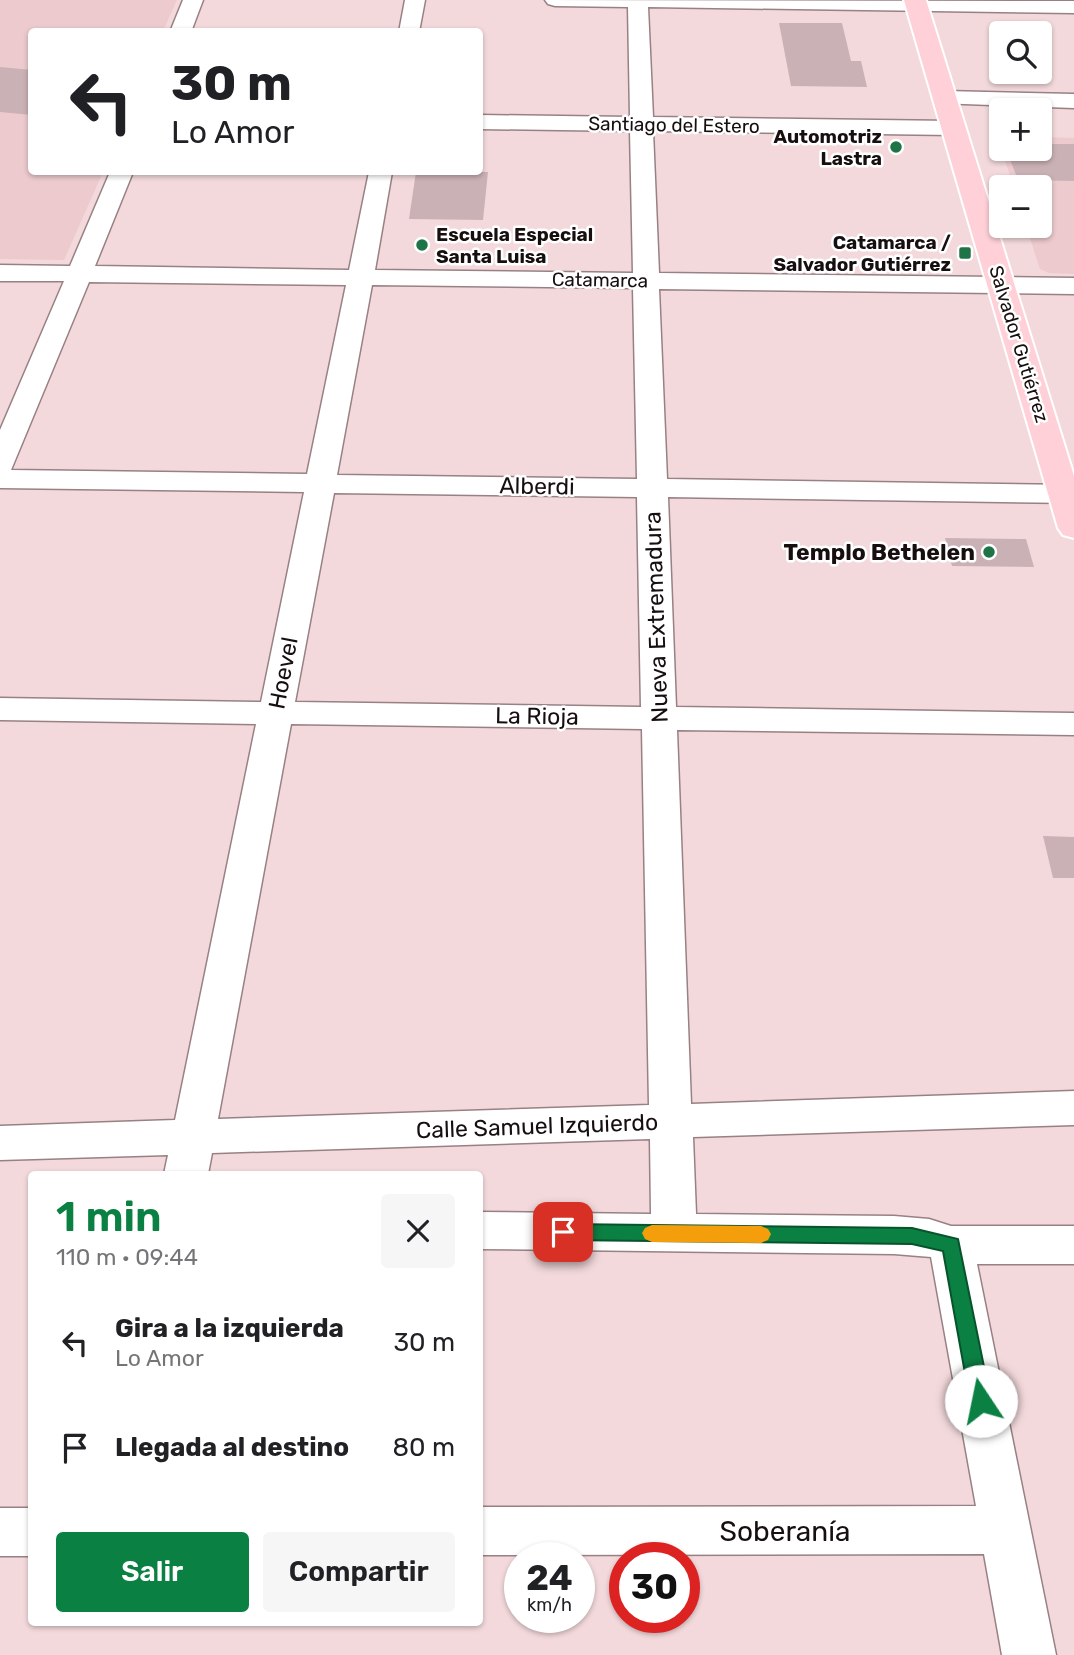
<!DOCTYPE html>
<html lang="es">
<meta charset="utf-8">
<style>
body{margin:0;font-family:Rubik,sans-serif;background:#f6f6f6;color:#202124;height:100vh;display:flex;flex-direction:column;font-size:26px;white-space:nowrap}
*{box-sizing:border-box;margin:0}
p{font-size:23px;color:#757577}
.icon{flex:none;width:38px;height:38px;fill:none;stroke:currentColor;stroke-width:2;stroke-linecap:round;stroke-linejoin:round}
.map{position:relative;flex:1;overflow:hidden}
.panel{position:absolute;left:28px;top:1171px;width:455px;height:455px;display:flex;flex-direction:column;background:#fff;border-radius:7px;box-shadow:0 2px 5px #0004}
.panel>*{flex:none}
.hud{position:absolute;left:28px;top:28px;width:455px;height:147px;border-radius:7px;box-shadow:0 2px 5px #0004;background:#fff;color:#202124;overflow:hidden}
.tools{position:absolute;left:989px;top:21px;display:grid;gap:14px}
.tools a{display:grid;place-items:center;width:63px;height:63px;border-radius:7px;background:#fff;box-shadow:0 2px 5px #0004;font-size:35px}
.speed{position:absolute;left:504px;top:1542px;display:flex;gap:14px;font-size:35px;font-weight:700;text-align:center}
.speed>*{display:grid;place-content:center;width:91px;height:91px;border-radius:50%;background:#fff;box-shadow:0 2px 5px #0004;line-height:1}
.speed small{font-size:18px;font-weight:400}
.speed .limit{border:10px solid #d22;background:#fff;color:#111}
.pin{position:absolute;display:grid;place-items:center;width:60px;height:60px;color:#fff;margin:-30px;border-radius:14px;box-shadow:0 4px 10px #0006}
.me{position:absolute;width:77px;margin:-38px;rotate:349deg;stroke-linejoin:round;filter:drop-shadow(0 0 5px #0008)}
.turn{display:flex;align-items:center;gap:24px;height:147px;padding:0 28px;font-size:32px}
.turn .icon{width:91px;height:91px;stroke-width:2.5}
.turn b{display:block;font-size:49px;line-height:60px}
.round{display:grid;place-items:center;flex:none;width:74px;height:74px;border-radius:7px;background:#f6f6f6}
.head{display:flex;align-items:center;justify-content:space-between;height:119px;padding:0 28px}
h1{font-size:42px;font-weight:600;line-height:52px;color:#0b8043}
.primary-button{display:flex;gap:14px;margin-top:auto;padding:14px 28px}
.primary-button a{flex:1;height:80px;border-radius:7px;background:#0b8043;color:#fff;font-size:28px;font-weight:600;line-height:80px;text-align:center}
.primary-button a+a{background:#f6f6f6;color:#202124}
ul{padding:0;list-style:none}
li{display:flex;align-items:center;gap:21px;height:105px;padding:0 28px}
li div{flex:1}
li b{display:block;font-size:26px}
li em{font-style:normal}
.map>svg:first-child{display:block}
.built{fill:#eccace}
.building{fill:#cab1b5}
.lines{fill:none;stroke-linecap:round;stroke-linejoin:round}
.minor-casing{stroke:#988084;stroke-width:3}
.major-casing{stroke:#fff;stroke-width:4}
.minor{fill:#fff;fill-rule:evenodd}
.major{fill:#ffd0d7;fill-rule:evenodd}
.route{fill:#0b8043;stroke:#07532c;stroke-width:2}
.slow{fill:#f59e0b}
.poi-dot{fill:#1f7447;stroke:#fff;stroke-width:2.5}
.labels{text-anchor:middle;dominant-baseline:central;stroke-width:5;stroke-linejoin:round;paint-order:stroke}
.far-street-label{font-size:19px;fill:#160e0f;stroke:#fff}
.far-poi-label{font-size:19px;font-weight:bold;fill:#160e0f;stroke:#fff;text-anchor:end}
.street-label{font-size:23px;fill:#160e0f;stroke:#fff}
.poi-label{font-size:23px;font-weight:bold;fill:#160e0f;stroke:#fff;text-anchor:end}
.near-street-label{font-size:28px;fill:#160e0f;stroke:#fff}
</style>
<div class="map">
<svg width="1074" height="1655" viewBox="0 0 1074 1655">
<rect width="100%" height="100%" fill="#f3d9dc"/>
<path class="built" d="M 0,0 L 177,0 L 163,31 L 32,32 L 32,172 L 103,172 L 64,260 L 0,259 Z
M 1040,137 L 1074,138 L 1074,274 L 1049,273 L 1040,269 L 1026,226 L 1040,226 L 1040,187 L 1014,187 L 1001,149 L 1040,149 Z"/>
<path class="building" d="M 779,23 L 842,23 L 851,61 L 861,61 L 867,87 L 791,86 Z
M 0,67 L 32,70 L 32,115 L 0,112 Z
M 1040,144 L 1074,144 L 1074,181 L 1018,180 L 1006,149 L 1040,149 Z
M 416,172 L 488,172 L 483,220 L 409,219 Z
M 945,538 L 1026,539 L 1034,567 L 952,566 Z
M 1043,836 L 1074,837 L 1074,878 L 1053,878 Z"/>
<g class="lines">
<g class="minor-casing">
<path id="minor" d="M 183,0 L 203,0 L 191,32 L 170,32 Z
M 405,0 L 425,0 L 419,32 L 399,32 Z
M 545,0 L 1074,1 L 1074,13 L 648,7 L 653,117 L 953,121 L 961,123 L 964,128 L 961,133 L 953,135 L 653,131 L 659,273 L 1074,278 L 1074,294 L 659,289 L 667,479 L 1074,485 L 1074,503 L 668,497 L 676,707 L 1074,713 L 1074,735 L 677,730 L 691,1104 L 1074,1091 L 1074,1125 L 693,1137 L 696,1214 L 894,1216 L 929,1219 L 951,1226 L 1074,1226 L 1074,1264 L 977,1264 L 1056,1655 L 1002,1655 L 984,1554 L 480,1555 L 480,1507 L 976,1506 L 931,1257 L 894,1254 L 480,1249 L 480,1212 L 651,1214 L 650,1139 L 212,1153 L 208,1174 L 164,1174 L 168,1155 L 0,1160 L 0,1126 L 175,1120 L 256,724 L 0,720 L 0,698 L 261,702 L 304,492 L 0,488 L 0,430 L 64,281 L 0,281 L 0,265 L 70,266 L 110,172 L 133,172 L 95,266 L 349,270 L 369,172 L 392,172 L 375,270 L 633,273 L 630,131 L 480,129 L 480,115 L 630,117 L 628,7 L 555,6 L 548,4 ZM 89,282 L 346,285 L 307,474 L 11,470 ZM 372,285 L 633,288 L 637,479 L 337,475 ZM 334,493 L 637,497 L 641,707 L 295,702 ZM 291,724 L 642,729 L 649,1105 L 218,1119 Z
M 945,91 L 1074,94 L 1074,108 L 937,103 L 934,98 L 937,93 Z
M 0,1508 L 32,1508 L 32,1556 L 0,1556 Z"/>
</g>
<g class="major-casing">
<path id="major" d="M 904,0 L 926,0 L 1074,476 L 1074,538 L 1063,535 L 1058,528 Z"/>
</g>
<use href="#minor" class="minor"/>
<use href="#major" class="major"/>
</g>
<path class="route" d="M 563,1224 L 912,1228 L 958,1239 L 991,1401 L 988,1407 L 981,1410 L 973,1407 L 970,1401 L 943,1251 L 912,1244 L 563,1240 L 556,1238 L 553,1232 L 556,1226 Z"/>
<path class="slow" d="M 652,1225 L 761,1226 L 768,1229 L 771,1234 L 768,1240 L 761,1243 L 652,1242 L 645,1239 L 642,1233 L 645,1228 Z"/>
<g class="poi-dot">
<circle cx="896" cy="147" r="7"/>
<circle cx="422" cy="245" r="7"/>
<rect x="958" y="246" width="14" height="14" rx="3.5"/>
<circle cx="989" cy="552" r="7"/>
</g>
<g class="labels">
<g class="far-street-label">
<text transform="translate(674 125) rotate(1)">Santiago del Estero</text>
<text transform="translate(600 280) rotate(1)">Catamarca</text>
<text transform="translate(1019 344) rotate(73)">Salvador Gutiérrez</text>
</g>
<g class="far-poi-label">
<text x="882" y="136">Automotriz<tspan x="882" dy="22">Lastra</tspan></text>
<text x="436" y="234" text-anchor="start">Escuela Especial<tspan x="436" dy="22">Santa Luisa</tspan></text>
<text x="951" y="242">Catamarca /<tspan x="951" dy="22">Salvador Gutiérrez</tspan></text>
</g>
<g class="street-label">
<text transform="translate(537 486) rotate(1)">Alberdi</text>
<text transform="translate(656 617) rotate(-92)">Nueva Extremadura</text>
<text transform="translate(283 673) rotate(-79)">Hoevel</text>
<text transform="translate(537 716) rotate(1)">La Rioja</text>
<text transform="translate(537 1126) rotate(-2)">Calle Samuel Izquierdo</text>
</g>
<g class="poi-label">
<text x="975" y="552">Templo Bethelen</text>
</g>
<g class="near-street-label">
<text x="785" y="1531">Soberanía</text>
</g>
</g>
</svg>
<div class="tools">
<a><svg class="icon" aria-label="search" viewBox="0 0 24 24"><circle cx="10" cy="10" r="6"/><path d="M15 15l6 6"/></svg></a>
<a>+</a>
<a>−</a>
</div>
<div class="speed"><div>24<small>km/h</small></div><div class="limit">30</div></div>
<div class="pin" style="left:563px;top:1232px;background:#d93025"><svg class="icon" aria-label="arrive" viewBox="0 0 24 24"><path d="M6 21V4h12l-3 4 3 4H6"/></svg></div>
<svg class="me" style="left:981px;top:1401px" viewBox="-20 -20 40 40"><circle r="19" fill="#fff"/><path d="M0-13L10 11 0 6-10 11z" fill="#0b8043"/></svg>
<div class="hud">
<div class="turn"><svg class="icon" aria-label="left" viewBox="0 0 24 24"><path d="M17 20v-9H6M10 6l-5 5 5 5"/></svg><div><b>30 m</b>Lo Amor</div></div>
</div>
<section class="panel">
<div class="head"><div><h1>1 min</h1><p>110 m · 09:44</p></div><a class="round"><svg class="icon" aria-label="close" viewBox="0 0 24 24"><path d="M6 6l12 12M18 6L6 18"/></svg></a></div>
<ul>
<li><svg class="icon" aria-label="left" viewBox="0 0 24 24"><path d="M17 20v-9H6M10 6l-5 5 5 5"/></svg><div><b>Gira a la izquierda</b><p>Lo Amor</p></div><em>30 m</em></li>
<li><svg class="icon" aria-label="arrive" viewBox="0 0 24 24"><path d="M6 21V4h12l-3 4 3 4H6"/></svg><div><b>Llegada al destino</b></div><em>80 m</em></li>
</ul>
<div class="primary-button"><a>Salir</a><a>Compartir</a></div>
</section>
</div>
